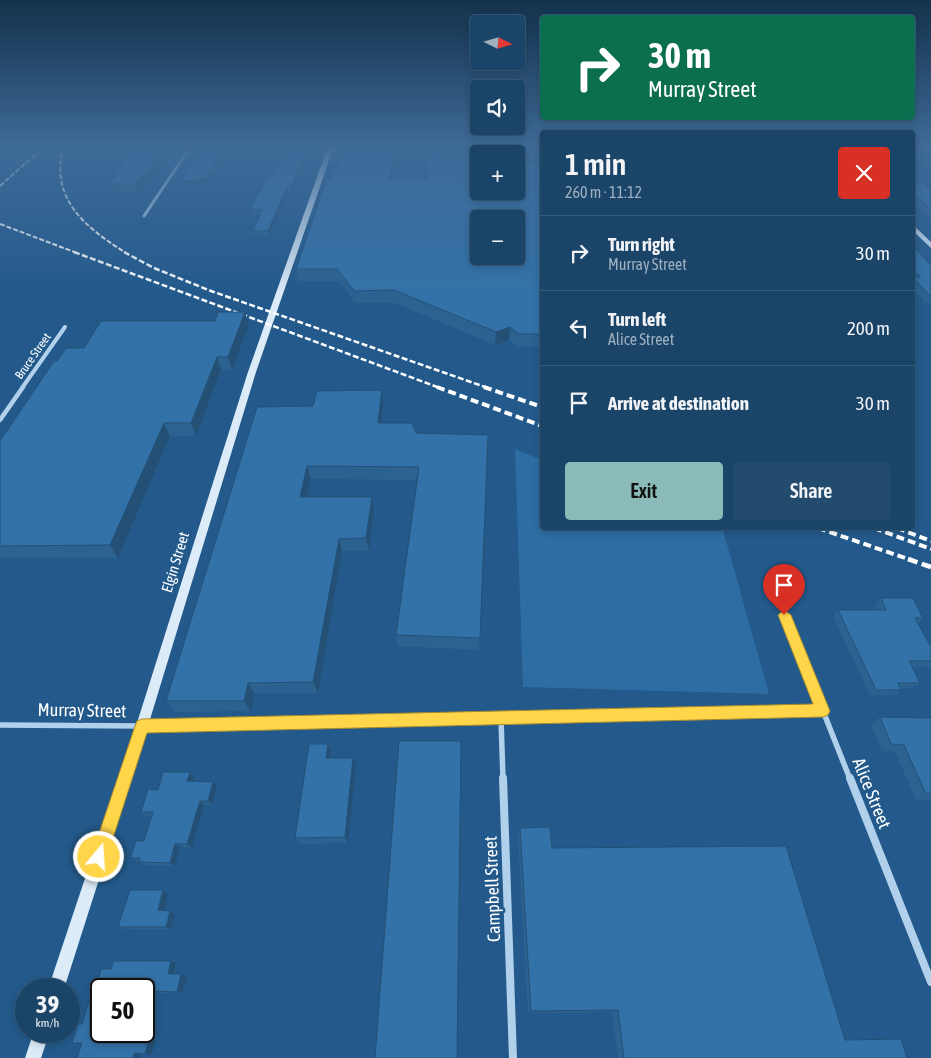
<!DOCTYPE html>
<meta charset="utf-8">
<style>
body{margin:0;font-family:"Asap Condensed",sans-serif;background:#234b6e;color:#f1f3f6;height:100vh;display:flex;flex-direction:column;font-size:19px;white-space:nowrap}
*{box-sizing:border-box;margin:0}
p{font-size:16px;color:#9fb0c0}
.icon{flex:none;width:28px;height:28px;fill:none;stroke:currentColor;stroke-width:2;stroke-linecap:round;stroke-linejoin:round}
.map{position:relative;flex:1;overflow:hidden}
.side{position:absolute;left:540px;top:130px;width:375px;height:400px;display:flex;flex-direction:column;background:#1a4468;border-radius:5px;box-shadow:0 2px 8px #0003,0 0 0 1px #385c7c}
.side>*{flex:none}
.banner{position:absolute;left:540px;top:15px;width:375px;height:105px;border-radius:5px;box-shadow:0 2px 8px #0003,0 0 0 1px #385c7c;background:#0b6e4f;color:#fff;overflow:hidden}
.needle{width:32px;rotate:95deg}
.tools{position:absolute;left:470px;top:15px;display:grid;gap:10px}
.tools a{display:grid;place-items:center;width:55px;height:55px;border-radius:5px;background:#1a4468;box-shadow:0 2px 8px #0003,0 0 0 1px #385c7c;font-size:25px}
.speed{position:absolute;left:15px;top:978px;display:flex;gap:10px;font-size:25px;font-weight:700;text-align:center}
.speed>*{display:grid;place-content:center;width:65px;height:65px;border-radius:50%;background:#1a4468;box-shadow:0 2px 8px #0003,0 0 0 1px #385c7c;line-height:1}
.speed small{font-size:12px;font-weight:400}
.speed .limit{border:2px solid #111;border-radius:8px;background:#fff;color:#111}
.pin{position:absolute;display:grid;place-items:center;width:42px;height:42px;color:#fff;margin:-51px -21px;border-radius:50% 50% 50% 0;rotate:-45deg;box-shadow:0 0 5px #0007}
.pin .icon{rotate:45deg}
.me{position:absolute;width:55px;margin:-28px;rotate:18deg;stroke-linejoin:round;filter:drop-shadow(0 0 4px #0008)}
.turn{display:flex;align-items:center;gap:18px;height:105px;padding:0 25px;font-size:22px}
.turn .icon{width:65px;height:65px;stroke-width:2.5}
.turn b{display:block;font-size:35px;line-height:42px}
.round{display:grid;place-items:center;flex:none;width:52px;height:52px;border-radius:5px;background:#234b6e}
.headline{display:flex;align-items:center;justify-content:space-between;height:85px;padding:0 25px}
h1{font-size:30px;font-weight:600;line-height:38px}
.button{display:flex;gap:10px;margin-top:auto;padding:10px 25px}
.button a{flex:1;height:58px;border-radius:5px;background:#8bbbb9;color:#111;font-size:20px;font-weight:600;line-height:58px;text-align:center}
.button a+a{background:#234b6e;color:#f1f3f6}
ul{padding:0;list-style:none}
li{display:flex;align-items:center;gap:15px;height:75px;padding:0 25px;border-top:1px solid #385c7c}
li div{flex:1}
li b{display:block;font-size:19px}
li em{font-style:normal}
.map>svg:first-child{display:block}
.green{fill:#2d6da3}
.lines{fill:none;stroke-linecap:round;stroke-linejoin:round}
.stream{stroke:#a5ccec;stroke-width:3}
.minor-far4{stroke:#b1d0eb;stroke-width:3}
.minor-far3{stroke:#b1d0eb;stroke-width:4}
.minor-far2{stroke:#b1d0eb;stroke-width:4.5}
.minor-far1{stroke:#b1d0eb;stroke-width:5.5}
.minor{stroke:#b1d0eb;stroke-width:8}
.secondary{fill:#dcebf8;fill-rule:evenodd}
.rail-far3{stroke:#fff;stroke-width:2;stroke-dasharray:5 2;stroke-linecap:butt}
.rail-far2{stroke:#fff;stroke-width:2.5;stroke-dasharray:6 2.5;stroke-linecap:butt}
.rail-far1{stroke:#fff;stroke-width:4;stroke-dasharray:8 4;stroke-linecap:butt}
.rail{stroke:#fff;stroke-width:4.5;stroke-dasharray:10 4.5;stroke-linecap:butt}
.wall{fill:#2c6290;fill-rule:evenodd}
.shaded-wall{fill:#245076}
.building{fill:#3372a8;stroke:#245076;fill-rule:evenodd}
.route{fill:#ffd54a;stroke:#a68a30}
.labels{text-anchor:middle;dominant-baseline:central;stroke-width:5;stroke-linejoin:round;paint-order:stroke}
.far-street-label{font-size:12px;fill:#fff;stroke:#235a8b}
.street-label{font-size:15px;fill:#fff;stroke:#235a8b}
.near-street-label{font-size:18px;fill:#fff;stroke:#235a8b}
</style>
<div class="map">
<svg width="931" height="1058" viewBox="0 0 931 1058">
<rect width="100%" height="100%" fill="#235a8b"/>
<path class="green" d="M 515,449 L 542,460 L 542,528 L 716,528 L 723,530 L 769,694 L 523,687 Z"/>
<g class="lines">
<path class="stream" d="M 926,146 L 931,147"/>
<path class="minor-far4" d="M 473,146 L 474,163
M 165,148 L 190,148
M 144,216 L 191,146"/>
<path class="minor-far3" d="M 22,388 L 65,327"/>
<path class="minor-far2" d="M 0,420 L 23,387"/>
<path class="minor-far1" d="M 785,615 L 850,779
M 501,719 L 503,779
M 0,725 L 142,726 L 823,711"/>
<path class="minor" d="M 503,778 L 513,1058
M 850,778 L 931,982"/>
<path class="secondary" d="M 328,146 L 334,146 L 256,372 L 148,726 L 64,989 L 48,989 L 136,726 L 248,372 Z
M 912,224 L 931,242 L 931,248 L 912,230 Z
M 34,1031 L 50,1031 L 41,1058 L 25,1058 Z"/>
<path class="rail-far3" d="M 63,146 C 50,200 85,227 126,253
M 0,186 L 45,146
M 0,224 L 77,253"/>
<path class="rail-far2" d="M 74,252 L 440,388
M 124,252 L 154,268 L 211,291 L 488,388"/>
<path class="rail-far1" d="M 437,387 L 542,426
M 484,387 L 542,407
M 818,528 L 911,560
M 874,528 L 931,549
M 897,528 L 931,541"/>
<path class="rail" d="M 908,559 L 931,567"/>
</g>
<path class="wall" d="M 100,146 L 170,146 L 172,151 L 138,192 L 111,191 L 108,184 L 120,170 L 119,166 L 126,157 L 99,157 L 96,150 Z
M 311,146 L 292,191 L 288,191 L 269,235 L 254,235 L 253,231 L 260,214 L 251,213 L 250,209 L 286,152 L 285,148 Z
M 346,146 L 449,146 L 448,161 L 517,164 L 542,164 L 542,347 L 518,347 L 509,340 L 495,345 L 395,303 L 355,303 L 339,281 L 299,281 L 296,269 L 332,178 L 337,169 ZM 397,156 L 429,156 L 427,178 L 392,178 Z
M 912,181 L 931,190 L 931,219 L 912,201 Z
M 912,245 L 931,265 L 931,303 L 925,303 L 912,289 Z
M 245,312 L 249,325 L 232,370 L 221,370 L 196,436 L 170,436 L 118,558 L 0,558 L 0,441 L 84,348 L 215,321 Z
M 382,390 L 383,404 L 381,423 L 416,433 L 488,435 L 479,650 L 397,646 L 396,635 L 417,480 L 311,479 L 307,497 L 374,510 L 369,551 L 342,551 L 318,693 L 254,693 L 251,711 L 175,712 L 166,701 L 313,406 Z
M 881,598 L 923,618 L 918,623 L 931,647 L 931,667 L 912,667 L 920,683 L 913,688 L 900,688 L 901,690 L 895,695 L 870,695 L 833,617 L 838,610 L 878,610 L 875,605 Z
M 880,717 L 931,718 L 931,800 L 916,800 L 895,752 L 882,751 L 871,725 Z
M 331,751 L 330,758 L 353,758 L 356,765 L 348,843 L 300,844 L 295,838 Z
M 190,772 L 194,777 L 193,781 L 217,786 L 212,805 L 204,805 L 192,848 L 180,847 L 175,866 L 144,865 L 139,861 L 136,861 L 130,858 L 144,841 L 151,816 L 146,816 L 141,812 L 158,790 Z
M 520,828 L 845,1040 L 907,1058 L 618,1058 L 612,1012 L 528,1013 L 518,836 Z
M 168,893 L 164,910 L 175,914 L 171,930 L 124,929 L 118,927 Z
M 171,961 L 176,963 L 174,974 L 187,976 L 183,993 L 155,993 L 147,1028 L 158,1028 L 152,1054 L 141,1054 L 140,1058 L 77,1058 L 82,1043 L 72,1043 L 82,1024 L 99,977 L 111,969 Z"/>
<path class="shaded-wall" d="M 168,146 L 170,146 L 172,151 L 138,192 L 135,184 Z
M 227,146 L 231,146 L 219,161 L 207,183 L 183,185 L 182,181 Z
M 309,146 L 311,146 L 292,191 L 291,187 Z
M 396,146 L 397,156 L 390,189 L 389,178 Z
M 448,146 L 449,146 L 447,172 L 446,161 Z
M 287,187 L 288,191 L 269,235 L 268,231 Z
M 245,312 L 249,325 L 232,370 L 228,357 Z
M 510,327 L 509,340 L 495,345 L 496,332 Z
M 217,357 L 221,370 L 196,436 L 191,423 Z
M 382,390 L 383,404 L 380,436 L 378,423 Z
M 164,423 L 170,436 L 118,558 L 110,545 Z
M 307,466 L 311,479 L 304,510 L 300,497 Z
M 372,497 L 374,510 L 369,551 L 366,538 Z
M 339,539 L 342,551 L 318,693 L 313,682 Z
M 248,683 L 254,693 L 251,711 L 244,701 Z
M 328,744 L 331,751 L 329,766 L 326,758 Z
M 353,758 L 356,765 L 348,843 L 345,837 Z
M 190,772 L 194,777 L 192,786 L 187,781 Z
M 213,782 L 217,786 L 212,805 L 208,801 Z
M 200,801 L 204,805 L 192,848 L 187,844 Z
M 175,844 L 180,847 L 175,866 L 170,863 Z
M 163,890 L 168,893 L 164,913 L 158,910 Z
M 170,911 L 175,914 L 171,930 L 166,927 Z
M 171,961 L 176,963 L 173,976 L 168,974 Z
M 181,974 L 187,976 L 183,993 L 177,992 Z
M 149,991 L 155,993 L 147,1028 L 144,1028 L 144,1014 Z
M 152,1028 L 158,1028 L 152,1054 L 145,1054 Z
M 134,1053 L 141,1054 L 140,1058 L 133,1058 Z"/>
<path class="building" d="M 100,146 L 168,146 L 135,184 L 108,184 L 124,166 L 119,166 L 133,150 L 96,150 Z
M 203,146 L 227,146 L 218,157 L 206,179 L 182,181 Z
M 286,146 L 309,146 L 291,187 L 287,187 L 268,231 L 253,231 L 262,210 L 250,209 L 268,176 L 271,176 L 289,148 L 285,148 Z
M 346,146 L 396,146 L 389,178 L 427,178 L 430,146 L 448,146 L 446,161 L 479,161 L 479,191 L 516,191 L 516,162 L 517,164 L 542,164 L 542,334 L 519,334 L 510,327 L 496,332 L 394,290 L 354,291 L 337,269 L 296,269 L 327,178 L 332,178 L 335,169 L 337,169 ZM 479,219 L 516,219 L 516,256 L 479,256 Z
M 488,146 L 514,146 L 515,154 L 488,154 Z
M 912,181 L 921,181 L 931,190 L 931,210 L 912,193 Z
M 912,245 L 931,265 L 931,296 L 930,296 L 913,277 L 920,277 L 912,268 Z
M 218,312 L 245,312 L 228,357 L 217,357 L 191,423 L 164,423 L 110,545 L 0,546 L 0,441 L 54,361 L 57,361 L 66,348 L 84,348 L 101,321 L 215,321 Z
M 382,390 L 378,423 L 412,423 L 416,433 L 488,435 L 480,638 L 396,635 L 419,467 L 307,466 L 300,497 L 372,497 L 366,538 L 339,539 L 313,682 L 248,683 L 244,701 L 166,701 L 257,407 L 313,406 L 317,391 Z
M 881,598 L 913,598 L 923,618 L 915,618 L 931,647 L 931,661 L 909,661 L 920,683 L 898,683 L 901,690 L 876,690 L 838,610 L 886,610 Z
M 880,717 L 931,718 L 931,793 L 926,794 L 904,745 L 891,744 Z
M 399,741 L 461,741 L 457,1058 L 375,1058 Z
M 309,744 L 328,744 L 326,758 L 353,758 L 345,837 L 295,838 Z
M 163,772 L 190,772 L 187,781 L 213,782 L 208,801 L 200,801 L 187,844 L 175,844 L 170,863 L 139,862 L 140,858 L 130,858 L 136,841 L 144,841 L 153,812 L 141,812 L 148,789 L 158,790 Z
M 550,827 L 552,848 L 786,846 L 845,1040 L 901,1039 L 907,1058 L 624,1058 L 618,1010 L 531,1011 L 520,828 Z
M 130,890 L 163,890 L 158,910 L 170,911 L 166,927 L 118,927 Z
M 113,961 L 171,961 L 168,974 L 181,974 L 177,992 L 149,991 L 144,1014 L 144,989 L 101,989 L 101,1031 L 144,1031 L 144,1028 L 152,1028 L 145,1054 L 134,1053 L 133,1058 L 77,1058 L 82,1043 L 72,1043 L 78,1024 L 82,1024 L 96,977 L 99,977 L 101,969 L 111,969 Z"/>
<linearGradient id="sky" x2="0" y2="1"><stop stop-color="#13324c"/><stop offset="0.5" stop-color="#3f6b98"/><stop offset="1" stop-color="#3f6b98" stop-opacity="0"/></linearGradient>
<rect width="931" height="294" fill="url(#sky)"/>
<path class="route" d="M 784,610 L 791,615 L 830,711 L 828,715 L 823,717 L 147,733 L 105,863 L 99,865 L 93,863 L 91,857 L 135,726 L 137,721 L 142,719 L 813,704 L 778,615 Z"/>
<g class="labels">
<g class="far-street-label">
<text transform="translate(33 356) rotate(-55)">Bruce Street</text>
</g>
<g class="street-label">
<text transform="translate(175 562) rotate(-73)">Elgin Street</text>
</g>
<g class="near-street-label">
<text transform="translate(82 710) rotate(1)">Murray Street</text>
<text transform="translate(872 793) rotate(68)">Alice Street</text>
<text transform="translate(492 889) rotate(-92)">Campbell Street</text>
</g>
</g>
</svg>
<div class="tools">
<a><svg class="needle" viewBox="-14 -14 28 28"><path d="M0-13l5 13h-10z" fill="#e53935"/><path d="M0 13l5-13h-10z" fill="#9fb0c0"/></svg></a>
<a><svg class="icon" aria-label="sound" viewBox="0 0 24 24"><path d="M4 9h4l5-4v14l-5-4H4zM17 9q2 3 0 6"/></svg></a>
<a>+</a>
<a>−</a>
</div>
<div class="speed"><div>39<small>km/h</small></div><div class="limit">50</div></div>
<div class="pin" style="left:784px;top:615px;background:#d93025"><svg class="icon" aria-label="arrive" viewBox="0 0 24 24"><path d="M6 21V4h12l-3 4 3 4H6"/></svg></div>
<svg class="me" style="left:99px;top:857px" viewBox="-20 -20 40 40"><circle r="17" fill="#ffd54a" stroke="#fff" stroke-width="3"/><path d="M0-11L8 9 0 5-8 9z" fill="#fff"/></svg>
<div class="banner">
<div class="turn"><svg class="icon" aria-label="right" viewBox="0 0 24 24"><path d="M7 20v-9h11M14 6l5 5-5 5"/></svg><div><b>30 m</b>Murray Street</div></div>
</div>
<section class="side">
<div class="headline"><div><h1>1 min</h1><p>260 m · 11:12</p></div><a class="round" style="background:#d93025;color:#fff"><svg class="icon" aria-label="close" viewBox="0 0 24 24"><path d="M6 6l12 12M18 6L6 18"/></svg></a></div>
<ul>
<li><svg class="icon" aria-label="right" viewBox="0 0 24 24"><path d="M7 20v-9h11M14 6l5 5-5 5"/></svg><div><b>Turn right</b><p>Murray Street</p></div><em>30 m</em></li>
<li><svg class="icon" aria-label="left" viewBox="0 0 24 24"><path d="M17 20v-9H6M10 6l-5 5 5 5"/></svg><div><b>Turn left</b><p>Alice Street</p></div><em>200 m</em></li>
<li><svg class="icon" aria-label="arrive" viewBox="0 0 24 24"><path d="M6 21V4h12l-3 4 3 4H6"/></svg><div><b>Arrive at destination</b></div><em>30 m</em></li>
</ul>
<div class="button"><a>Exit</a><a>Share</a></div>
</section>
</div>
